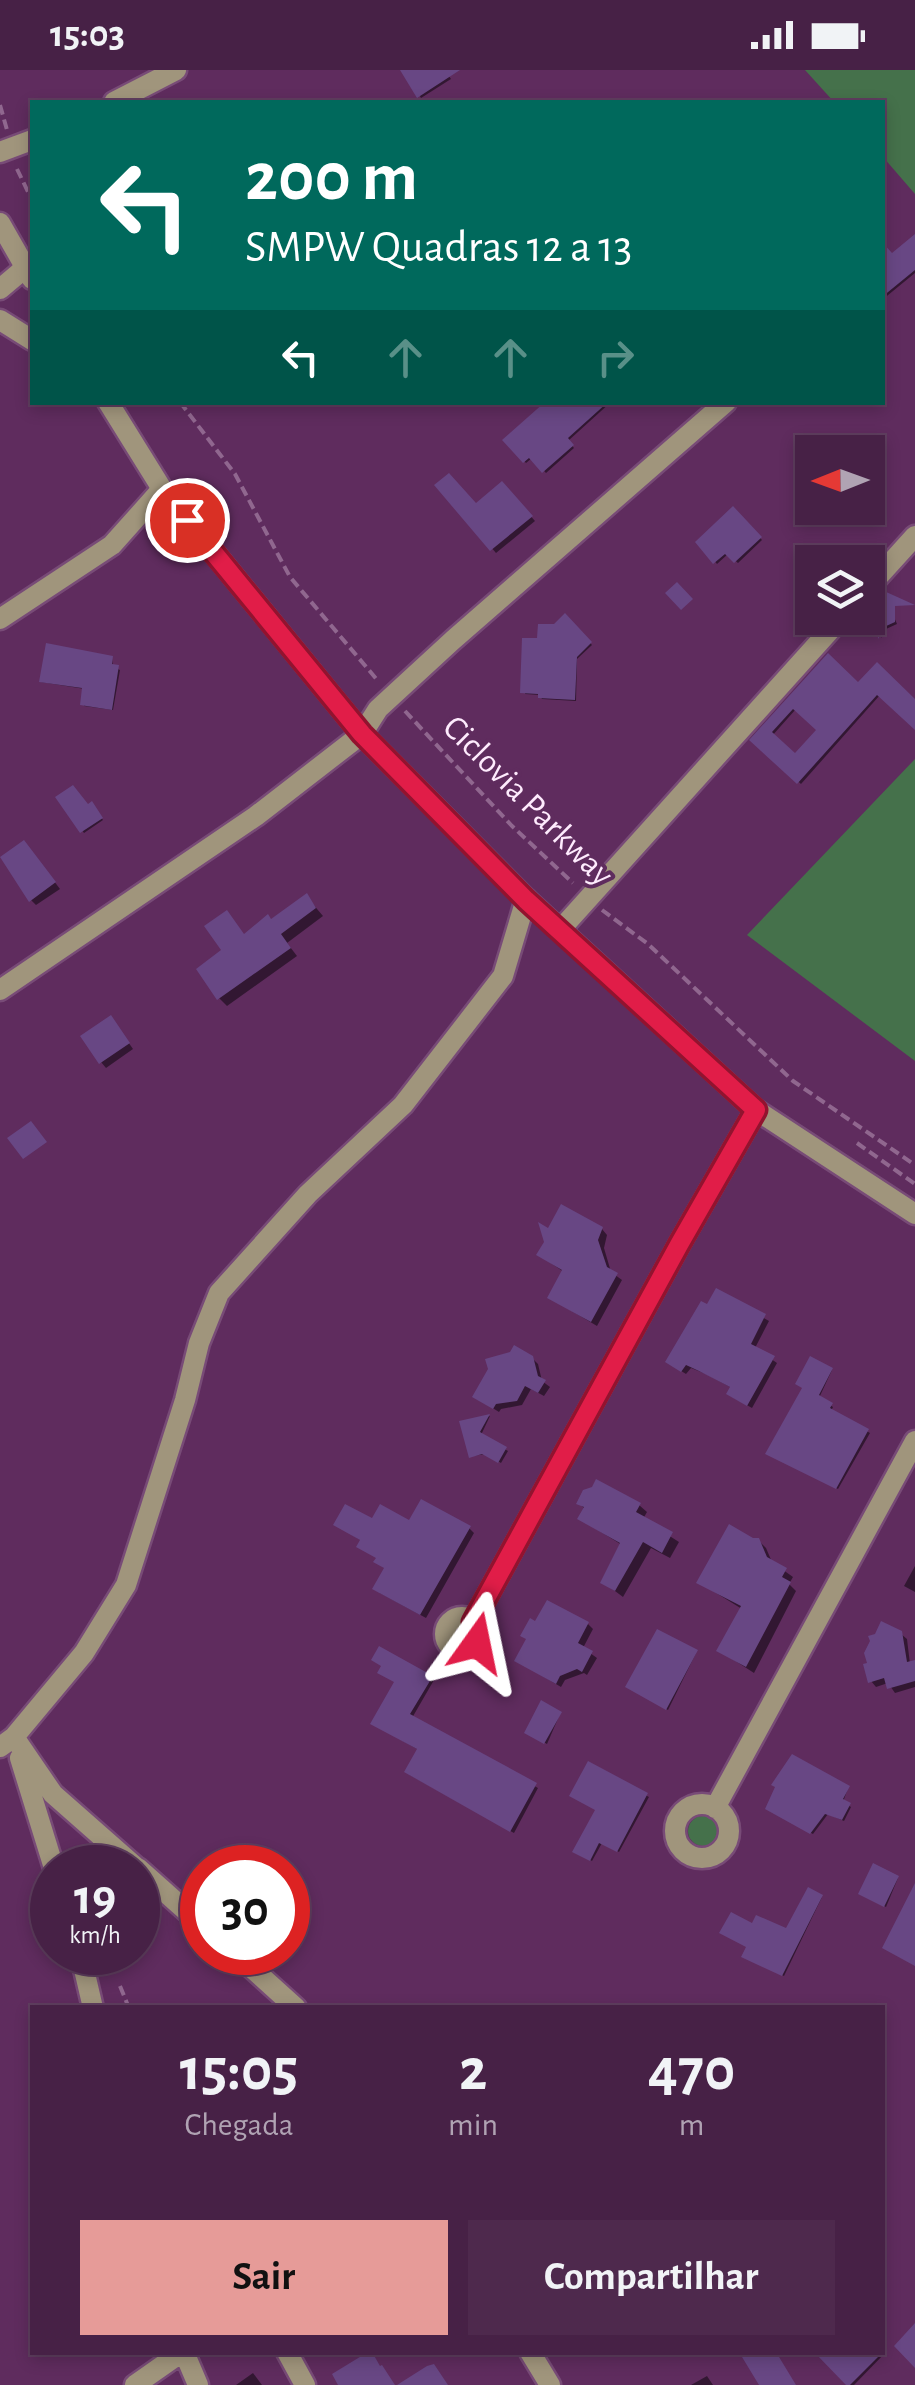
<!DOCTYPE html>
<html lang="pt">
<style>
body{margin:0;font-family:"Alegreya Sans",sans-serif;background:#4e294d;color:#f1f3f6;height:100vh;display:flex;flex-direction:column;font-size:38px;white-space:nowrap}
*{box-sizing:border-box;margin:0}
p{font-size:32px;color:#b0a3b3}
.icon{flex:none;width:55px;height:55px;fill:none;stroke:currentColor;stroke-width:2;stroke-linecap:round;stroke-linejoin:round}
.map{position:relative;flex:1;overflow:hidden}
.drawer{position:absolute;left:30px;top:1935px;width:855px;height:350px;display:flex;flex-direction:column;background:#472146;border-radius:0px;box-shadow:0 5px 15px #0003,0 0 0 2px #5f3e5f}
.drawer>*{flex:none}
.hud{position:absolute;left:30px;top:30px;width:855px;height:305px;border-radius:0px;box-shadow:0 5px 15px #0003,0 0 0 2px #5f3e5f;background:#00695c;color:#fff;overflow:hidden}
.needle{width:65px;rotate:269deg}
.fabs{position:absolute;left:795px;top:365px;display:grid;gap:20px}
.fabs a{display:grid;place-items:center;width:90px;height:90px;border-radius:0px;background:#472146;box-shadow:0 5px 15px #0003,0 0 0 2px #5f3e5f;font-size:50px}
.speed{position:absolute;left:30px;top:1775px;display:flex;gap:20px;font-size:50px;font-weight:700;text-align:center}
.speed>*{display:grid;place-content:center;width:130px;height:130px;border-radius:50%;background:#472146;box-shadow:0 5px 15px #0003,0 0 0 2px #5f3e5f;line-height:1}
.speed small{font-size:25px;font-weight:400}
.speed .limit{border:15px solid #d22;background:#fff;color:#111}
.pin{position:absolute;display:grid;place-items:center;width:85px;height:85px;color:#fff;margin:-42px;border:5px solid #fff;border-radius:50%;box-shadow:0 2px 10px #0007}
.me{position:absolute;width:110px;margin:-55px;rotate:12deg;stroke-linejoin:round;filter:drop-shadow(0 0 8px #0008)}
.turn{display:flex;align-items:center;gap:35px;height:210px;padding:0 50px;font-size:45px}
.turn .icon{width:130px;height:130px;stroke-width:2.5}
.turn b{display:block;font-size:70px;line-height:85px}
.lanes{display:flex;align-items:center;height:95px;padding:0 50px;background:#0003;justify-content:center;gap:50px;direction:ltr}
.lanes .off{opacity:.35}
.eta{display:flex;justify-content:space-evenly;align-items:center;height:170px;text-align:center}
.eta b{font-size:60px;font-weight:700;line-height:70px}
.primary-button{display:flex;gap:20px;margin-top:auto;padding:20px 50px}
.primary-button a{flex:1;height:115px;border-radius:0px;background:#e69b98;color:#111;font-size:40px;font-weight:700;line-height:115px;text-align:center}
.primary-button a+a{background:#4e294d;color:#f1f3f6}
.status{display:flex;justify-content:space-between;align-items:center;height:70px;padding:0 50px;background:#472146;direction:ltr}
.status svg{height:28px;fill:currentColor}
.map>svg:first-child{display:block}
.green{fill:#45714b}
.shadow{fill:#0007;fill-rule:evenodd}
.building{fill:#684784;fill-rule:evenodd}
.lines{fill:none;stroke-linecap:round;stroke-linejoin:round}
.minor-casing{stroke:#784b77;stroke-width:25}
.tertiary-casing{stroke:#784b77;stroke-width:25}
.path{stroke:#90678f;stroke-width:4;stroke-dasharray:10 5;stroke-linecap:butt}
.minor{stroke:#a0957c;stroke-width:20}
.tertiary{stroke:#a0957c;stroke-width:20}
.route-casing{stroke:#92132f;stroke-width:25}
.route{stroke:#e11d48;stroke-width:18}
.labels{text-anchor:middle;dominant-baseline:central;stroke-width:8;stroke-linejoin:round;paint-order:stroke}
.street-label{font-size:35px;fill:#feebfd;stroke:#5f2c5e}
</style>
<div class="status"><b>15:03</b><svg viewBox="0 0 49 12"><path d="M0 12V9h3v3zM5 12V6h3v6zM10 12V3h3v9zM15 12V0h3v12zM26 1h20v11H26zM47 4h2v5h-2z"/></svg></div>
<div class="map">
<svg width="915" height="2315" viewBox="0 0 915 2315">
<rect width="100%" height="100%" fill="#5f2c5e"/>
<path class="green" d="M 805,0 L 915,0 L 915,124 L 883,87 L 882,32 L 834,32 Z
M 915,689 L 915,991 L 747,865 Z
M688 1761a15 15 0 1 1 30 0a15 15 0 1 1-30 0Z"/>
<path class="shadow" d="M 406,0 L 445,0 L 451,9 L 421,28 Z
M 882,175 L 892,186 L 915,178 L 915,203 L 882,230 Z
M 549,332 L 611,332 L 568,371 L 574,378 L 546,403 L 532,388 L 526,393 L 506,370 Z
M 502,414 L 535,451 L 496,483 L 438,415 L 476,437 Z
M 733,439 L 762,470 L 738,493 L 728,484 L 717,494 L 699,472 Z
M 884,524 L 897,554 L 886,559 L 881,568 L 880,540 L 868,533 L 872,534 Z
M 565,546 L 592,575 L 577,589 L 576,631 L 542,629 L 540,625 L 525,624 L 540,571 Z
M 829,586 L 858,615 L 915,632 L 915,653 L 880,625 L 801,714 L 753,670 ZM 796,639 L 819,660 L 795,687 L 772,666 Z
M 112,588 L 113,597 L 120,600 L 113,640 L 84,636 L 85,619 L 41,612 Z
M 58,728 L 93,736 L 103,750 L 84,763 Z
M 29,778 L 60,819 L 36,835 L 31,830 Z
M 306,826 L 323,846 L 287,873 L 297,886 L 227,936 L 219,928 L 224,881 Z
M 115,953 L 133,979 L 106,998 L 101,992 Z
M 602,1159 L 607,1165 L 604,1178 L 611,1202 L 622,1210 L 597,1256 L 550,1228 L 564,1202 L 539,1185 L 549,1161 Z
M 717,1221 L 769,1251 L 755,1278 L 777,1293 L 752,1338 L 734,1328 L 732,1318 L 706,1304 L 691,1298 L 686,1304 L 673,1296 Z
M 532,1288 L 538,1294 L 542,1311 L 550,1317 L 544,1326 L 531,1319 L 522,1335 L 501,1339 L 499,1342 L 475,1327 Z
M 832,1300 L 819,1328 L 833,1337 L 831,1341 L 870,1363 L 838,1419 L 770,1385 L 804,1318 Z
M 490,1346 L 481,1365 L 508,1381 L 501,1393 L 486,1384 L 472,1386 L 462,1353 Z
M 579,1433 L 639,1435 L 647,1442 L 643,1449 L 679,1472 L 670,1488 L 651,1478 L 623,1527 L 603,1512 L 622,1475 L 580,1449 L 585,1439 Z
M 410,1453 L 469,1458 L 474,1463 L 426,1548 L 380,1523 L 386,1499 L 376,1492 L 378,1489 L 362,1471 L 336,1455 Z
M 753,1470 L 758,1470 L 766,1478 L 772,1492 L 793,1507 L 789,1514 L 796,1521 L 754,1603 L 720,1581 L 742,1539 L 700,1513 Z
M 915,1496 L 915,1522 L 904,1516 Z
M 588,1554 L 593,1559 L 583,1578 L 597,1588 L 587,1605 L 584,1603 L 565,1610 L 561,1617 L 517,1591 Z
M 901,1564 L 907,1569 L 910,1594 L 915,1592 L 915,1617 L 895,1623 L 888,1613 L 876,1617 L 871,1611 L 870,1595 Z
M 696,1583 L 668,1640 L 630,1618 Z
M 432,1608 L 434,1610 L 412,1648 L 538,1718 L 514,1763 L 410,1705 L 419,1680 L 376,1656 Z
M 560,1644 L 547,1674 L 529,1664 Z
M 589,1694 L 649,1727 L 619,1782 L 602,1773 L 592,1791 L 577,1783 L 598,1740 Z
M 848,1718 L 843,1732 L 851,1737 L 844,1751 L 828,1744 L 813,1764 L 770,1741 Z
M 898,1808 L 886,1837 L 863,1825 Z
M 822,1827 L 784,1906 L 746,1888 L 753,1857 L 787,1861 Z
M 882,2276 L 887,2281 L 854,2315 L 849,2315 L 828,2282 L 882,2282 Z
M 253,2303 L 262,2315 L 236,2315 Z
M 707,2306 L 713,2315 L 691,2315 Z"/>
<path class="building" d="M 400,0 L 460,0 L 417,28 Z
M 915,164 L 915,200 L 882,227 L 882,172 L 892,183 Z
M 545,332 L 608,332 L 568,368 L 574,375 L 542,403 L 529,388 L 523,393 L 502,370 Z
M 449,403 L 476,433 L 502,411 L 533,446 L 490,481 L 434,415 Z
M 733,436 L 762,467 L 734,493 L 725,484 L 713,494 L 695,472 Z
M 677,512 L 693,529 L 681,540 L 665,523 Z
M 884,521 L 915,535 L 895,536 L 895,552 L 884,557 L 878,569 L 878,536 L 868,536 L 868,531 Z
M 565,543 L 592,572 L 577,587 L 575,630 L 538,628 L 538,624 L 520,623 L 522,568 L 537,568 L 538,554 L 554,554 Z
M 46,573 L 113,586 L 112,594 L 119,595 L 112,640 L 80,635 L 82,618 L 39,612 Z
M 828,583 L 858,612 L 877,592 L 915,629 L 915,660 L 877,625 L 797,714 L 749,670 ZM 793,639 L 816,660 L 795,683 L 772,662 Z
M 73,715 L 88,734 L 92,731 L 103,748 L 80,763 L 55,727 Z
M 24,770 L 56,812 L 29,832 L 0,787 Z
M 307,823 L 316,838 L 281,864 L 291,878 L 217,930 L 196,899 L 221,880 L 204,856 L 227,840 L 244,864 L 268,844 L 271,849 Z
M 111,945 L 130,973 L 99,994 L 80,966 Z
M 31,1051 L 47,1072 L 23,1089 L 7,1068 Z
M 561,1134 L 603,1157 L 598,1170 L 607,1197 L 618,1203 L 591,1252 L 547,1228 L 562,1200 L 536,1185 L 544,1172 L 538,1152 L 548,1158 Z
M 716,1218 L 766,1244 L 751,1274 L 775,1286 L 747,1336 L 726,1324 L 730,1317 L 699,1301 L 686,1295 L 681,1302 L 665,1292 L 701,1231 L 707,1234 Z
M 514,1275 L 533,1286 L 538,1306 L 546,1310 L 538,1323 L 525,1316 L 517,1331 L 496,1334 L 493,1339 L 472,1327 L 488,1299 L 485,1289 L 510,1282 Z
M 810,1286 L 833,1298 L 819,1325 L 833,1333 L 830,1338 L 869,1359 L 836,1419 L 765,1384 L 802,1318 L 795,1314 Z
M 490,1344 L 480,1362 L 507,1377 L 498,1393 L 482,1384 L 469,1388 L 459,1351 Z
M 596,1409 L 641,1433 L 636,1442 L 673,1462 L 662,1483 L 643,1472 L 615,1521 L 600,1513 L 620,1473 L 577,1449 L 584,1437 L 576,1434 L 583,1420 L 592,1417 Z
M 421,1429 L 471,1456 L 420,1545 L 372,1519 L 384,1498 L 373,1492 L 376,1488 L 356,1477 L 360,1470 L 333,1455 L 345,1434 L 372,1448 L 380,1434 L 409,1450 Z
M 729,1454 L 753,1468 L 759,1468 L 767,1487 L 787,1498 L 782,1507 L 791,1512 L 746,1597 L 716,1581 L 741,1536 L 696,1513 Z
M 547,1530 L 589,1552 L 578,1573 L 593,1581 L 582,1602 L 577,1599 L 560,1606 L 556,1614 L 514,1591 L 526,1569 L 520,1566 L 530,1548 L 535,1551 Z
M 881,1551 L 902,1561 L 907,1592 L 915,1590 L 915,1611 L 887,1619 L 884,1608 L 868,1613 L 863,1594 L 867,1593 L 864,1583 L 870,1571 L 868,1566 L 875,1564 Z
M 657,1559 L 698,1580 L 666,1640 L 625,1617 Z
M 379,1576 L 433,1606 L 410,1644 L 537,1713 L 510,1762 L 404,1702 L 417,1679 L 370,1654 L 394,1612 L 377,1603 L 381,1596 L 371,1590 Z
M 541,1630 L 562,1642 L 544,1674 L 524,1663 Z
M 792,1684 L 850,1716 L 843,1729 L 851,1733 L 842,1750 L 825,1744 L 810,1764 L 765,1739 L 775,1717 L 771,1715 Z
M 588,1691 L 648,1723 L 617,1782 L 599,1773 L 590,1791 L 572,1782 L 595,1740 L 569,1726 Z
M 873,1793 L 899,1806 L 884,1837 L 858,1824 Z
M 915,1813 L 915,1896 L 882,1878 Z
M 808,1817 L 823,1825 L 782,1906 L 741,1887 L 746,1877 L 719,1863 L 731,1842 L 752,1853 L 756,1845 L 786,1858 Z
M 915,2253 L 915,2298 L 894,2276 Z
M 368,2282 L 372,2282 L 380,2296 L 382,2295 L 395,2315 L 338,2315 L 332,2304 Z
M 739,2282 L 776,2282 L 796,2315 L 759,2315 Z
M 814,2282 L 883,2282 L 850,2315 L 846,2315 Z
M 434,2294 L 448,2315 L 397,2315 L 427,2296 Z"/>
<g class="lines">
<g class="minor-casing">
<path id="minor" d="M 114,32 L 176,0
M 0,82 L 32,70
M 0,219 L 25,198
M 0,250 L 32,270
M 868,518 L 915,466
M 0,549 L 112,475 L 162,419
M 560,860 L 841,548
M 0,920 L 256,746 L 362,664 L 378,639 L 453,570 L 726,332
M445 1564a17 17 0 1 1 34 0a17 17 0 1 1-34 0Z
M 473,1552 L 680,1173 L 756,1040
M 14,1667 L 53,1724 L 137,1798
M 0,1677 L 14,1667 L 84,1583 L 126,1515 L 185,1330 L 199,1273 L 219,1223 L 308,1124 L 403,1035 L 503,906 L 526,829
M 20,1688 L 54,1798
M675 1761a27 27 0 1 1 54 0a27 27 0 1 1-54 0Z
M 715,1738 L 915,1371
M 138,1798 L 202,1855
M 80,1882 L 93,1938
M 234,1882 L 296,1938
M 184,2282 L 198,2315
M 287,2282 L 305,2315
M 530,2282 L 550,2315
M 135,2315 L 182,2282"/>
</g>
<g class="tertiary-casing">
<path id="tertiary" d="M 0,153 L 32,209
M 108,332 L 162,419 L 362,664 L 526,829 L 756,1040 L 915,1144"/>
</g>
<path class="path" d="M 0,35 L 7,60
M 17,99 L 32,130
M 180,332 L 235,404 L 290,507 L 379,612
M 405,641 L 512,756 L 573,813
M 602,840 L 648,874 L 793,1011 L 915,1095
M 857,1073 L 915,1114
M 120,1916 L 129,1938"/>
<use href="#minor" class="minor"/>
<use href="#tertiary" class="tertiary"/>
</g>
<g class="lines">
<g class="route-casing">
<path id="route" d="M 187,450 L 362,664 L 526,830 L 756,1040 L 680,1173 L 473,1552 L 479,1561 L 477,1573"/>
</g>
<use href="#route" class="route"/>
</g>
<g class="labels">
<g class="street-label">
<text transform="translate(528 731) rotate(45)">Ciclovia Parkway</text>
</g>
</g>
</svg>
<div class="fabs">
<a><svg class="needle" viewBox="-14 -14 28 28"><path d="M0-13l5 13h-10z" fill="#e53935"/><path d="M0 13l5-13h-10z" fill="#b0a3b3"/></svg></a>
<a><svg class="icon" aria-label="layers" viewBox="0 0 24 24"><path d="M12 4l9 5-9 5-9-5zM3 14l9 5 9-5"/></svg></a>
</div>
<div class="speed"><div>19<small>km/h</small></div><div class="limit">30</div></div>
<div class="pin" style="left:187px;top:450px;background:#d93025"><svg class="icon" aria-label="arrive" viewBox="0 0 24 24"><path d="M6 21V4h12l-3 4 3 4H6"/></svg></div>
<svg class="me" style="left:477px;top:1573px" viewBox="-20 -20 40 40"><path d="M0-17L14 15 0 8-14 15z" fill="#e11d48" stroke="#fff" stroke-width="4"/></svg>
<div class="hud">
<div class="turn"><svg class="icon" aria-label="left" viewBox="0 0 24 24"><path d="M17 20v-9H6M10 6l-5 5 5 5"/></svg><div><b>200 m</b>SMPW Quadras 12 a 13</div></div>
<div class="lanes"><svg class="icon" aria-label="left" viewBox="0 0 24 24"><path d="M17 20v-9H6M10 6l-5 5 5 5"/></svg><svg class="icon off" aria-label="ahead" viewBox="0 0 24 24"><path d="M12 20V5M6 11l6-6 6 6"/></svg><svg class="icon off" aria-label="ahead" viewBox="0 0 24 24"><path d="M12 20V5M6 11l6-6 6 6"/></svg><svg class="icon off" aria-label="right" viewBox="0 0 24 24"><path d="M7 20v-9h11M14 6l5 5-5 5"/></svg></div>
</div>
<section class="drawer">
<div class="eta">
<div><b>15:05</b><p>Chegada</p></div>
<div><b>2</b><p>min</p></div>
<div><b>470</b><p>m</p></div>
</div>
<div class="primary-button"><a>Sair</a><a>Compartilhar</a></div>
</section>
</div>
